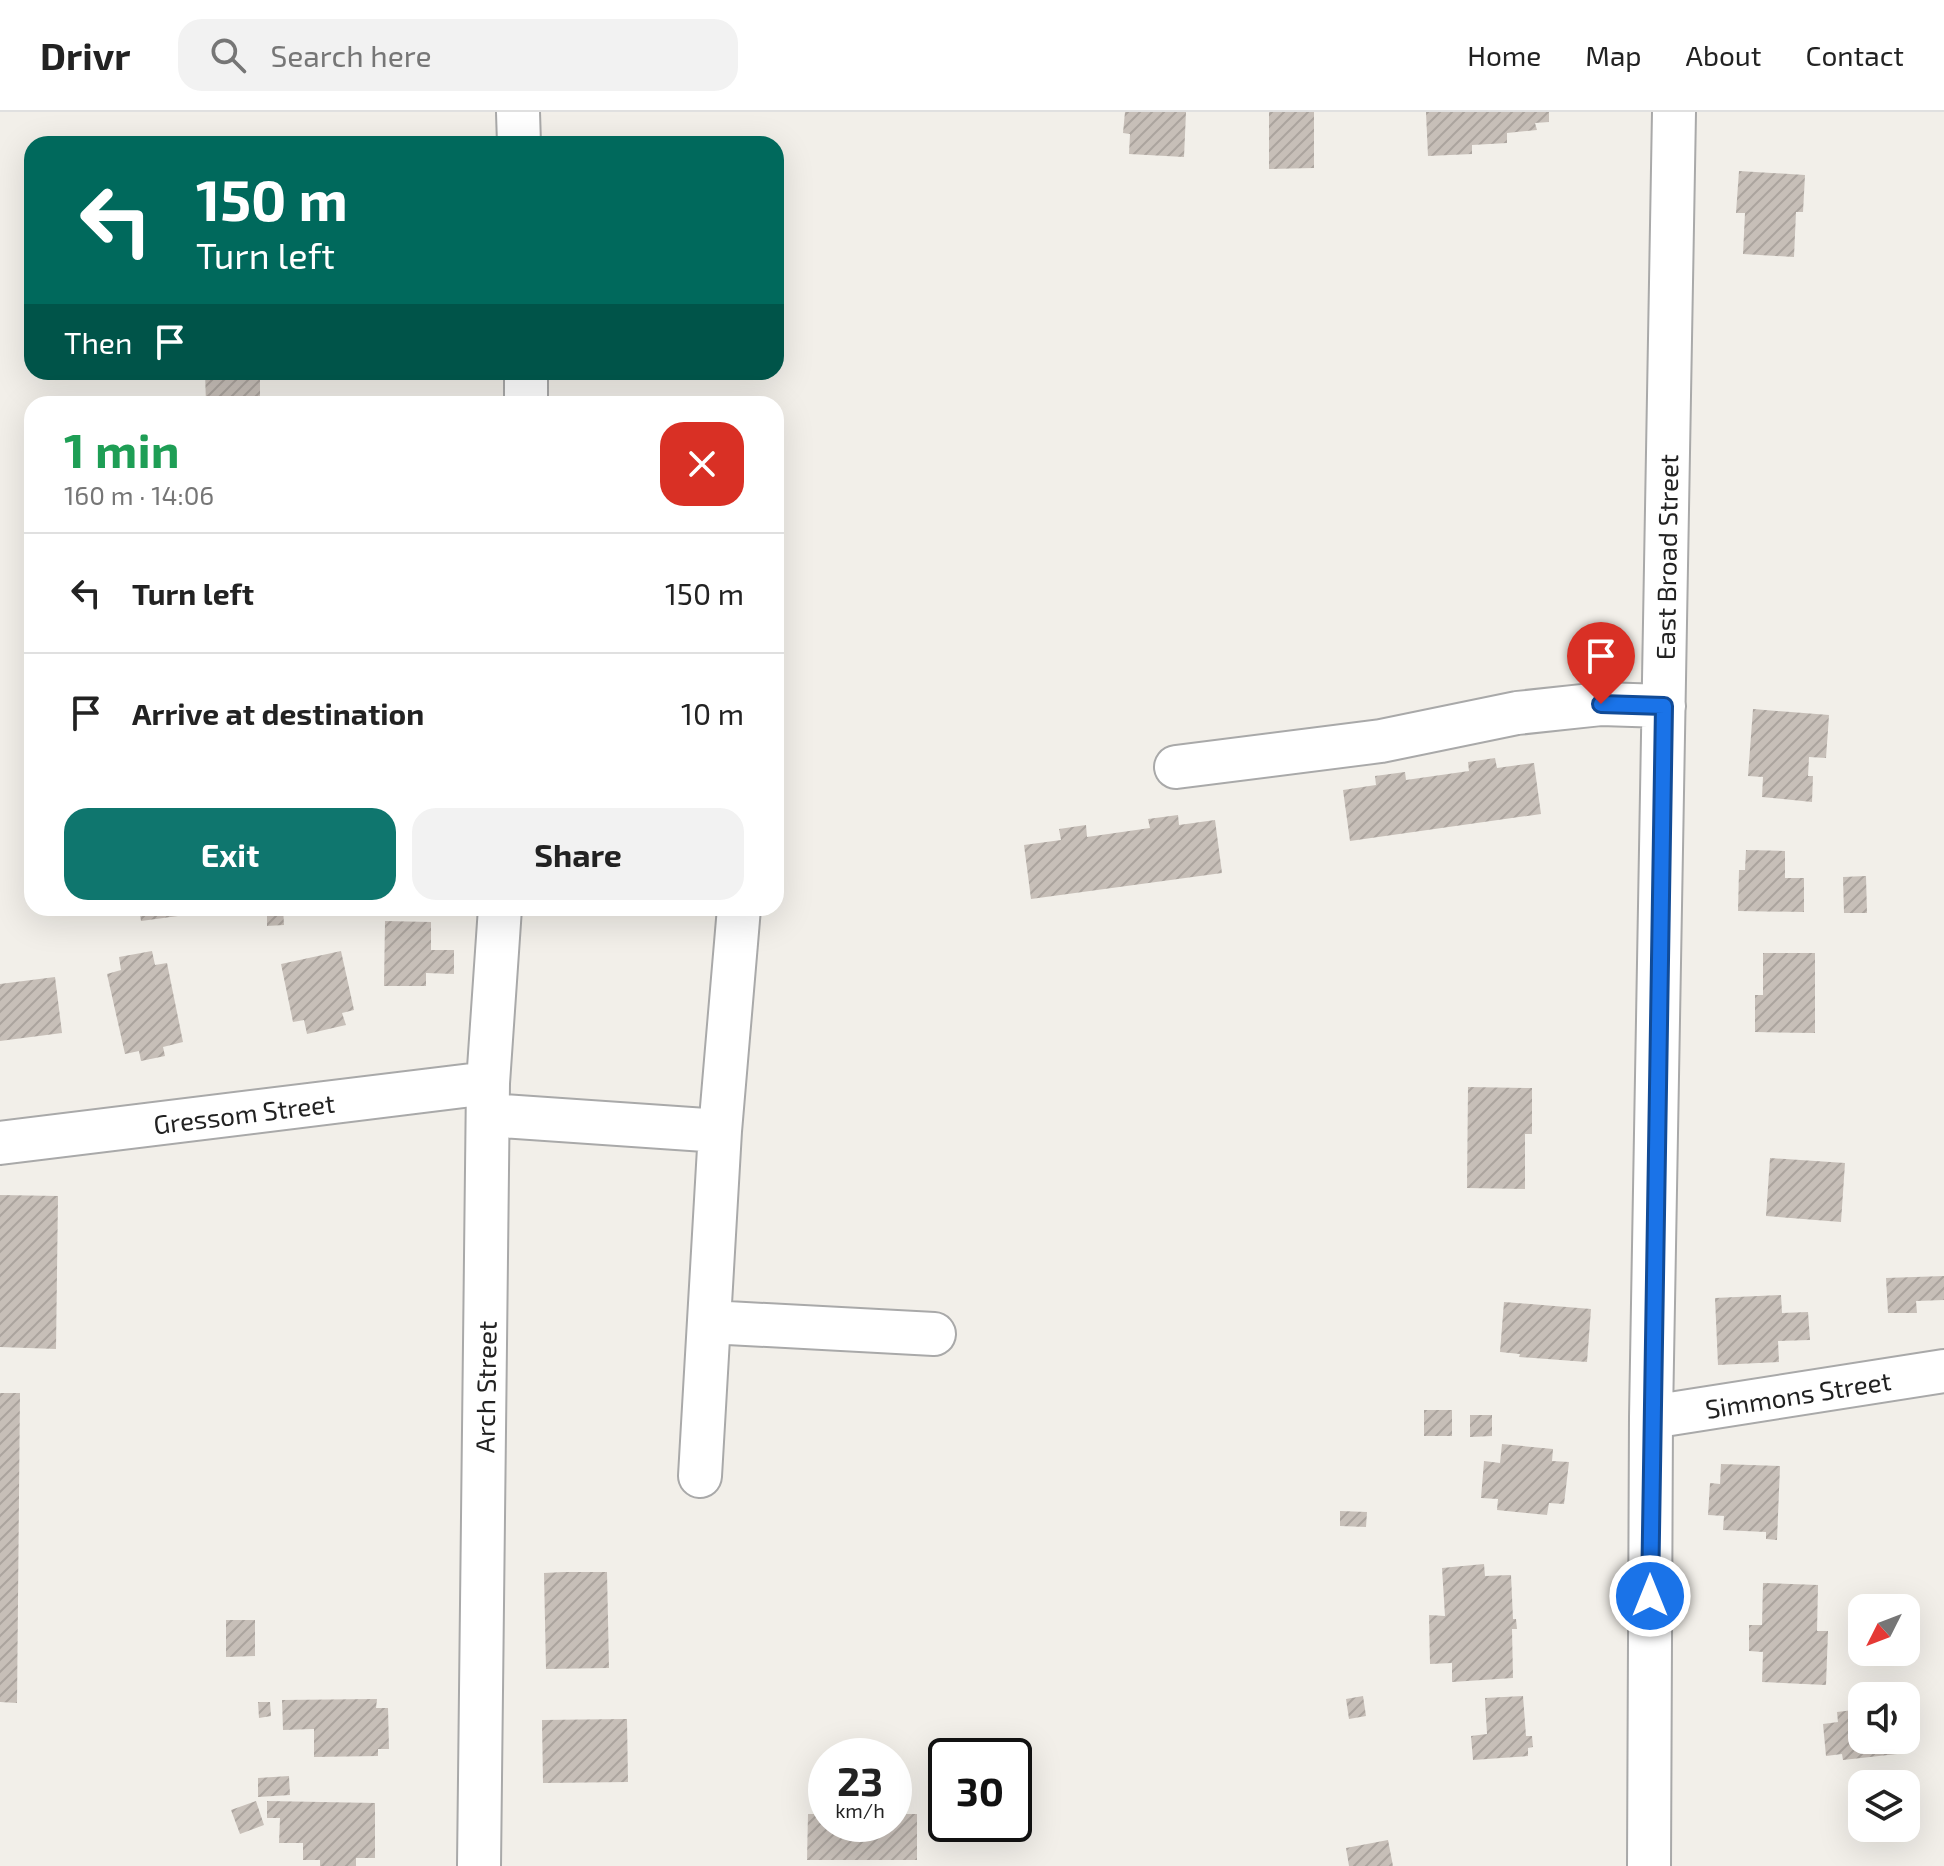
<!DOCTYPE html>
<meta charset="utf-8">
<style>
body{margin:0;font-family:"Exo 2",sans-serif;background:#f2f2f2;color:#222;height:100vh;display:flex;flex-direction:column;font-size:30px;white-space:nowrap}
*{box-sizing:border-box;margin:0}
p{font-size:26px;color:#767676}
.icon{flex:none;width:44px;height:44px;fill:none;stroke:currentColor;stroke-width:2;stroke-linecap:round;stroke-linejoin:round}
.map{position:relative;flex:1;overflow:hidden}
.panel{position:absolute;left:24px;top:284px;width:760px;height:520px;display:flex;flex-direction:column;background:#fff;border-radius:24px;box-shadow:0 8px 32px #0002}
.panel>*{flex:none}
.guide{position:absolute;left:24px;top:24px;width:760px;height:244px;border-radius:24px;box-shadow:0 8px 32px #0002;background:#00695c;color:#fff;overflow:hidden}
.needle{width:52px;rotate:228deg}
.fabs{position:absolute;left:1848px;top:1482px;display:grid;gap:16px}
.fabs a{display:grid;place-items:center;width:72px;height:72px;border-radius:16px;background:#fff;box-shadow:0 8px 32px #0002;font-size:40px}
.speed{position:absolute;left:808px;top:1626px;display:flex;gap:16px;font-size:40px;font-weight:700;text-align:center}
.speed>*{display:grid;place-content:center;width:104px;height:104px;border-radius:50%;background:#fff;box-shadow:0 8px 32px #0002;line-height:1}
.speed small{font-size:20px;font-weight:400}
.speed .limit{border:4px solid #111;border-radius:12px;background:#fff;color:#111}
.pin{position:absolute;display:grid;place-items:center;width:68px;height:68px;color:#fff;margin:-82px -34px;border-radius:50% 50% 50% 0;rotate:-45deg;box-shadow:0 0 8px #0007}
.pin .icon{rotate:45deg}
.me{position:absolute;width:88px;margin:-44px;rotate:0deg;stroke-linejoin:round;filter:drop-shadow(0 0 6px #0008)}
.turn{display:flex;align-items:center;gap:28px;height:168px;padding:0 40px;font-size:36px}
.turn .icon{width:104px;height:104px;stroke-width:2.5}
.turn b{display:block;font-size:56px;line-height:68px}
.then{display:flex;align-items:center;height:76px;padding:0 40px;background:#0003;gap:16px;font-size:30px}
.round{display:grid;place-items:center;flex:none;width:84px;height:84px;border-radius:24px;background:#f2f2f2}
.head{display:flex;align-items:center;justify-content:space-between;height:136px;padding:0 40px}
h1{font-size:48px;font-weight:700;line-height:60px;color:#1e9e55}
.button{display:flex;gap:16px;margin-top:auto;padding:16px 40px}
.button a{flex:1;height:92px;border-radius:24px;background:#0f766e;color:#fff;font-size:32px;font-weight:700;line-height:92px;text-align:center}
.button a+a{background:#f2f2f2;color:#222}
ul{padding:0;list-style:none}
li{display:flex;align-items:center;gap:24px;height:120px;padding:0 40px;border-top:2px solid #e0e0e0}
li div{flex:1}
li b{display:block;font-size:30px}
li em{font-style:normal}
header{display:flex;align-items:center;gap:48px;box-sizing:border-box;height:112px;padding:0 40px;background:#fff;border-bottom:2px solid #e0e0e0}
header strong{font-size:38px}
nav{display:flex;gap:44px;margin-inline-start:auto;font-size:28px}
.search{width:560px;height:72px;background:#f2f2f2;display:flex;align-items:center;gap:20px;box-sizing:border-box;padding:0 28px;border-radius:24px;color:#767676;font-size:30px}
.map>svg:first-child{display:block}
.building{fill:url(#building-hatch)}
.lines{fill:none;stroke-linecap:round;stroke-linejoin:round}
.minor-casing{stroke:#a9a9a9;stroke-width:46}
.minor{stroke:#fff;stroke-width:42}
.route-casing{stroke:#114b97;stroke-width:20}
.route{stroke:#1a73e8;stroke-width:14}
.labels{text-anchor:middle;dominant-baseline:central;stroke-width:6;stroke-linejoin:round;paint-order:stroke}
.street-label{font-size:26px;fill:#222;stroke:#fff}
</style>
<header>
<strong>Drivr</strong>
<div class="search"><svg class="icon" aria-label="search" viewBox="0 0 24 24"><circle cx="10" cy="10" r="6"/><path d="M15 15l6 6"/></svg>Search here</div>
<nav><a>Home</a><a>Map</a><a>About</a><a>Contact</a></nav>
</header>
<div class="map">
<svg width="1944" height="1754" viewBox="0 0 1944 1754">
<defs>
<pattern id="building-hatch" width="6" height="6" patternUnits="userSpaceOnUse" patternTransform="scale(2)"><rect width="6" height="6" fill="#c7bfb8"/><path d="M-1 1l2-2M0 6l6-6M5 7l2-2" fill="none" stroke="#aba49e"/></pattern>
</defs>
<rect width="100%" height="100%" fill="#f2efe9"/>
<path class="building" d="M 1125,0 L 1186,0 L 1184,45 L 1129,42 L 1130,22 L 1123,21 Z
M 1269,0 L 1314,0 L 1314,56 L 1269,57 Z
M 1426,0 L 1549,0 L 1549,10 L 1535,11 L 1537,18 L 1507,21 L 1507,31 L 1472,33 L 1472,42 L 1428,44 Z
M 1739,59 L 1805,63 L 1803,100 L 1796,100 L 1794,145 L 1743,142 L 1745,101 L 1736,101 Z
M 205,260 L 260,260 L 260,292 L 206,292 Z
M 1753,597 L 1829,603 L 1826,646 L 1809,645 L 1808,664 L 1813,664 L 1812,690 L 1762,685 L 1763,665 L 1748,664 Z
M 1495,646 L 1497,656 L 1534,651 L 1541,702 L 1350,729 L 1343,678 L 1376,673 L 1375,664 L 1405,660 L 1406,668 L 1469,659 L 1468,650 Z
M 1178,703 L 1179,713 L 1215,708 L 1222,761 L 1031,787 L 1024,733 L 1061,728 L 1059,717 L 1086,713 L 1087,725 L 1150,716 L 1148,707 Z
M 1746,738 L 1785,739 L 1785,766 L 1804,766 L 1804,800 L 1738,799 L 1739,758 L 1745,758 Z
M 1866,764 L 1867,801 L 1844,801 L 1843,765 Z
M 139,796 L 177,796 L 178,804 L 141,809 Z
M 267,796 L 283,796 L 284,813 L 267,814 Z
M 385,809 L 431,810 L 431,838 L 454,838 L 454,862 L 426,861 L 426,874 L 384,874 Z
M 152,839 L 155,853 L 167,851 L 183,930 L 163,935 L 165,944 L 141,949 L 139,939 L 125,942 L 107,862 L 121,858 L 119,845 Z
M 341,839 L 354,898 L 342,901 L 346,913 L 307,922 L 304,908 L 293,910 L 281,852 Z
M 1763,841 L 1815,841 L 1815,921 L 1755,920 L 1755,883 L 1763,883 Z
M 55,865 L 62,921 L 0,929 L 0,872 Z
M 1468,975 L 1532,976 L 1532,1022 L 1525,1022 L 1525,1077 L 1467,1076 Z
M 1770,1046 L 1845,1051 L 1841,1110 L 1766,1104 Z
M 0,1083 L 58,1084 L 56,1237 L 0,1235 Z
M 1944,1164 L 1944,1188 L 1916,1189 L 1917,1201 L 1888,1201 L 1886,1166 Z
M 1781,1183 L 1782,1201 L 1808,1200 L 1810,1228 L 1778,1229 L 1779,1250 L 1718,1253 L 1715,1186 Z
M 1504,1190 L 1591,1197 L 1587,1250 L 1519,1245 L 1520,1242 L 1500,1240 Z
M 0,1281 L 20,1281 L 17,1591 L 0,1590 Z
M 1424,1298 L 1452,1298 L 1452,1324 L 1424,1324 Z
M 1470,1303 L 1492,1303 L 1492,1324 L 1470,1325 Z
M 1502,1332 L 1553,1337 L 1552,1349 L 1569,1350 L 1564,1392 L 1549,1391 L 1547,1403 L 1497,1398 L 1498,1387 L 1481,1386 L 1484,1349 L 1500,1351 Z
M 1721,1352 L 1780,1354 L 1777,1428 L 1766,1427 L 1766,1420 L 1723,1418 L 1724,1404 L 1708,1403 L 1710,1371 L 1720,1372 Z
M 1340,1399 L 1367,1400 L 1366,1415 L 1340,1414 Z
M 1484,1452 L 1485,1464 L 1511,1463 L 1513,1507 L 1516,1507 L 1517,1517 L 1512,1517 L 1513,1566 L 1452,1570 L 1452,1551 L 1430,1552 L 1429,1503 L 1445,1504 L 1442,1456 Z
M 564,1460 L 607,1460 L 609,1556 L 546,1557 L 544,1461 Z
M 1763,1471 L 1818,1473 L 1817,1519 L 1828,1519 L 1826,1573 L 1762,1570 L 1763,1540 L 1749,1539 L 1749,1513 L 1762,1513 Z
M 226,1508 L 255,1508 L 255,1544 L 226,1545 Z
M 1363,1584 L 1366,1604 L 1349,1607 L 1346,1587 Z
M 1523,1584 L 1526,1624 L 1532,1624 L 1533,1635 L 1528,1636 L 1528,1644 L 1473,1648 L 1471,1624 L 1487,1622 L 1485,1586 Z
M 377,1587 L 376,1596 L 388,1596 L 389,1637 L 378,1637 L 378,1644 L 314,1645 L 314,1617 L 283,1618 L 282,1588 Z
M 258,1590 L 270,1590 L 271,1604 L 259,1606 Z
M 1862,1597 L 1862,1628 L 1895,1628 L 1897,1642 L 1843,1648 L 1842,1642 L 1826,1644 L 1823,1612 L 1838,1610 L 1837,1600 Z
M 627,1607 L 628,1670 L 543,1671 L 542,1608 Z
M 289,1664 L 290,1683 L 258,1685 L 258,1666 Z
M 256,1689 L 264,1713 L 240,1722 L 231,1698 Z
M 267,1689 L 375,1691 L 375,1746 L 356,1746 L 356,1754 L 320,1754 L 320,1748 L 303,1748 L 303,1731 L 279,1731 L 280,1706 L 267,1706 Z
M 808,1702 L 826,1702 L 826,1712 L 894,1712 L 894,1702 L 917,1702 L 917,1748 L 807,1748 Z
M 1388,1728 L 1393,1754 L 1349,1754 L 1346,1736 Z"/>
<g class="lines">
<g class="minor-casing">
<path id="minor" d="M 518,0 L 519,32
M 526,260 L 526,292
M 1176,655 L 1381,629 L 1517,601 L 1601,592 L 1664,594
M 488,1003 L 720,1019 L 739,796
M 0,1031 L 488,971
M 709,1210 L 934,1222
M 1651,1305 L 1944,1259
M 700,1364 L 720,1019
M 479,1754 L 488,971 L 500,796
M 1649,1754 L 1651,1305 L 1674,0"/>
</g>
<use href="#minor" class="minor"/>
</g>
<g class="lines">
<g class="route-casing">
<path id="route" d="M 1601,592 L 1664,594 L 1650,1484"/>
</g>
<use href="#route" class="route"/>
</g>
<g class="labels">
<g class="street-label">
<text transform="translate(1666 445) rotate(-89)">East Broad Street</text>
<text transform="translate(244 1001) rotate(-7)">Gressom Street</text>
<text transform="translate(485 1275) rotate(-89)">Arch Street</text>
<text transform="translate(1798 1282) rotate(-9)">Simmons Street</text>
</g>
</g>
</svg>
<div class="fabs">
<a><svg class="needle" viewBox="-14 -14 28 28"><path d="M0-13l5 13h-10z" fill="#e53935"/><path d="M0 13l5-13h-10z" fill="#767676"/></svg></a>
<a><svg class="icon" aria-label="sound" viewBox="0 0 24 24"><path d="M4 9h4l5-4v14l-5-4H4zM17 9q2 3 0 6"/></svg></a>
<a><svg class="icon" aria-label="layers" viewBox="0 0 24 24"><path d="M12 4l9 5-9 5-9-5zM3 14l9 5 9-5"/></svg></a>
</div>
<div class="speed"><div>23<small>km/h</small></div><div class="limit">30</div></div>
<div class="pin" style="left:1601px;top:592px;background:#d93025"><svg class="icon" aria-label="arrive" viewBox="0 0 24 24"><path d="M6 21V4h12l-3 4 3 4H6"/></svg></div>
<svg class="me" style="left:1650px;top:1484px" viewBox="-20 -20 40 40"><circle r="17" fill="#1a73e8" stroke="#fff" stroke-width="3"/><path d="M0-11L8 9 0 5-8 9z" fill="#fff"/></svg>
<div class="guide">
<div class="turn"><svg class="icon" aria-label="left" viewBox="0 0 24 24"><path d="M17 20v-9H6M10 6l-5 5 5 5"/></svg><div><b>150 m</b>Turn left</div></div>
<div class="then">Then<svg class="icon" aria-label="arrive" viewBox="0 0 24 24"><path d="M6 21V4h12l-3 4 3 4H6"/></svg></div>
</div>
<section class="panel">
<div class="head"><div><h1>1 min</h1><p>160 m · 14:06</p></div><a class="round" style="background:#d93025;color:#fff"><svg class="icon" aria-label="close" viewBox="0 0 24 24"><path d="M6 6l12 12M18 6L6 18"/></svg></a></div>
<ul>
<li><svg class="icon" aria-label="left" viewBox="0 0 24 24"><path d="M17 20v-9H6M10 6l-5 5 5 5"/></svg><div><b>Turn left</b></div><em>150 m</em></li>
<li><svg class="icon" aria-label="arrive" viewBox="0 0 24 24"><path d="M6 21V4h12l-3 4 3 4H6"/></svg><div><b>Arrive at destination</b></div><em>10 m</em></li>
</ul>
<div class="button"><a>Exit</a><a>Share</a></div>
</section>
</div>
